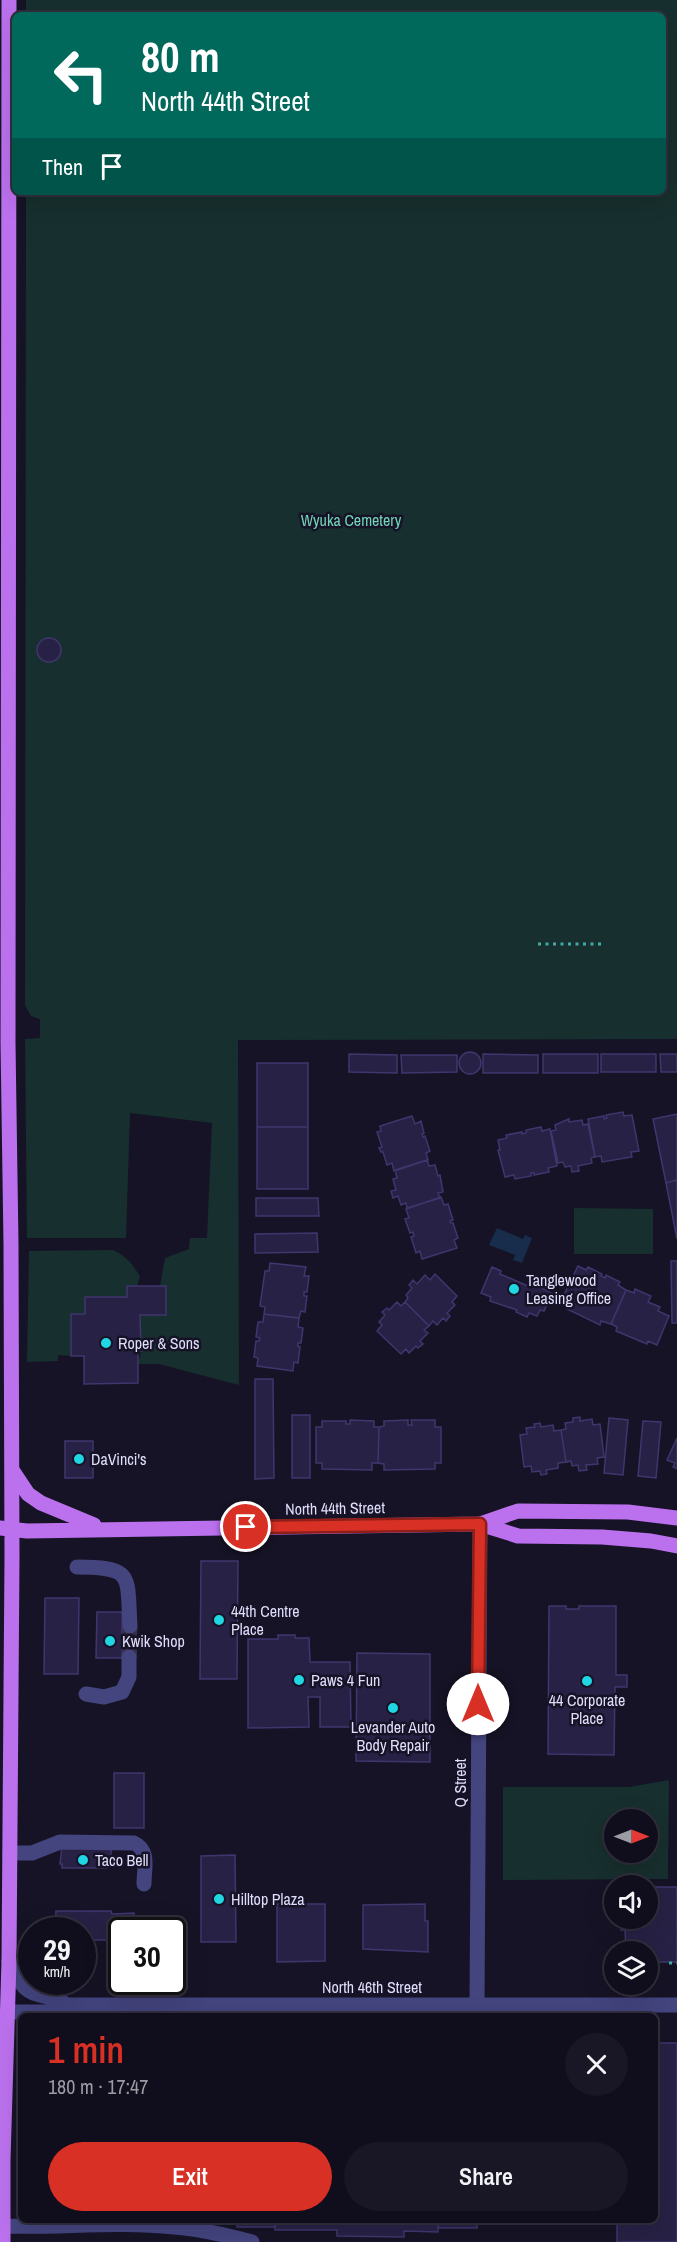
<!DOCTYPE html>
<meta charset="utf-8">
<style>
body{margin:0;font-family:"Archivo Narrow",sans-serif;background:#191725;color:#f1f3f6;height:100vh;display:flex;flex-direction:column;font-size:22px;white-space:nowrap}
*{box-sizing:border-box;margin:0}
p{font-size:20px;color:#9c9ca3}
.icon{flex:none;width:33px;height:33px;fill:none;stroke:currentColor;stroke-width:2;stroke-linecap:round;stroke-linejoin:round}
.map{position:relative;flex:1;overflow:hidden}
.details{position:absolute;left:18px;top:2013px;width:640px;height:210px;display:flex;flex-direction:column;background:#100e1c;border-radius:9px;box-shadow:0 6px 24px #0002,0 0 0 2px #302e3b}
.details>*{flex:none}
.guide{position:absolute;left:12px;top:12px;width:654px;height:183px;border-radius:9px;box-shadow:0 6px 24px #0002,0 0 0 2px #302e3b;background:#00695c;color:#fff;overflow:hidden}
.needle{width:39px;rotate:90deg}
.buttons{position:absolute;left:604px;top:1809px;display:grid;gap:12px}
.buttons a{display:grid;place-items:center;width:54px;height:54px;border-radius:50%;background:#100e1c;box-shadow:0 6px 24px #0002,0 0 0 2px #302e3b;font-size:30px}
.speed{position:absolute;left:18px;top:1917px;display:flex;gap:12px;font-size:30px;font-weight:700;text-align:center}
.speed>*{display:grid;place-content:center;width:78px;height:78px;border-radius:50%;background:#100e1c;box-shadow:0 6px 24px #0002,0 0 0 2px #302e3b;line-height:1}
.speed small{font-size:15px;font-weight:400}
.speed .limit{border:3px solid #111;border-radius:9px;background:#fff;color:#111}
.pin{position:absolute;display:grid;place-items:center;width:51px;height:51px;color:#fff;margin:-26px;border:3px solid #fff;border-radius:50%;box-shadow:0 2px 6px #0007}
.me{position:absolute;width:66px;margin:-33px;rotate:0deg;stroke-linejoin:round;filter:drop-shadow(0 0 4px #0008)}
.turn{display:flex;align-items:center;gap:21px;height:126px;padding:0 30px;font-size:27px}
.turn .icon{width:78px;height:78px;stroke-width:2.5}
.turn b{display:block;font-size:42px;line-height:51px}
.then{display:flex;align-items:center;height:57px;padding:0 30px;background:#0003;gap:12px;font-size:22px}
.round{display:grid;place-items:center;flex:none;width:63px;height:63px;border-radius:32px;background:#191725}
.headline{display:flex;align-items:center;justify-content:space-between;height:102px;padding:0 30px}
h1{font-size:36px;font-weight:600;line-height:45px;color:#d93025}
.primary-button{display:flex;gap:12px;margin-top:auto;padding:12px 30px}
.primary-button a{flex:1;height:69px;border-radius:36px;background:#d93025;color:#fff;font-size:24px;font-weight:600;line-height:69px;text-align:center}
.primary-button a+a{background:#191725;color:#f1f3f6}
.map>svg:first-child{display:block}
.green{fill:#172f2e;fill-rule:evenodd}
.water{fill:#172d4b}
.building{fill:#272145;stroke:#40366e;stroke-width:1.5}
.lines{fill:none;stroke-linecap:round;stroke-linejoin:round}
.minor-tunnel{stroke:#343146;stroke-width:15;stroke-dasharray:15 8;stroke-linecap:butt}
.path{stroke:#40aca2;stroke-width:3;stroke-dasharray:3 4.5;stroke-linecap:butt}
.minor{stroke:#44447f;stroke-width:15}
.major{stroke:#bb71ed;stroke-width:15}
.route-casing{stroke:#8d1f18;stroke-width:15}
.route{stroke:#d93025;stroke-width:10}
.poi-dot{fill:#20d6e3;stroke:#161326;stroke-width:2}
.labels{text-anchor:middle;dominant-baseline:central;stroke-width:5;stroke-linejoin:round;paint-order:stroke}
.park-label{font-size:16px;fill:#71d3b7;stroke:#161326}
.poi-label{font-size:16px;fill:#dfddfb;stroke:#161326;text-anchor:start}
.street-label{font-size:16px;fill:#dfddfb;stroke:#161326}
</style>
<div class="map">
<svg width="677" height="2242" viewBox="0 0 677 2242">
<rect width="100%" height="100%" fill="#161326"/>
<path class="green" d="M 26,0 L 677,0 L 677,1039 L 238,1040 L 239,1385 L 159,1364 L 138,1364 L 141,1351 L 140,1315 L 166,1315 L 166,1286 L 160,1286 L 165,1258 L 189,1249 L 190,1238 L 207,1238 L 212,1123 L 130,1113 L 126,1238 L 27,1238 L 25,1039 L 40,1038 L 40,1019 L 31,1016 L 25,1005 L 26,192 L 663,192 L 663,15 L 26,15 Z
M 574,1208 L 653,1209 L 653,1254 L 574,1254 Z
M 113,1250 C 127,1257 133,1264 140,1277 L 137,1286 L 127,1297 L 85,1297 L 85,1314 L 71,1314 L 71,1356 L 58,1355 L 58,1361 L 27,1362 L 29,1251 Z
M 669,1780 L 668,1879 L 503,1880 L 503,1787 L 629,1787 ZM 615,1820 L 648,1820 L 648,1852 L 615,1852 Z"/>
<path class="water" d="M 497,1228 L 523,1239 L 525,1235 L 532,1238 L 522,1263 L 513,1260 L 515,1255 L 489,1245 Z"/>
<path class="building" d="M37 650a12 12 0 1 1 24 0a12 12 0 1 1-24 0Z
M459 1063a11 11 0 1 1 22 0a11 11 0 1 1-22 0Z
M 349,1054 L 397,1055 L 397,1073 L 349,1072 Z
M 483,1054 L 538,1055 L 538,1073 L 483,1073 Z
M 543,1054 L 598,1054 L 598,1073 L 543,1073 Z
M 601,1054 L 656,1054 L 656,1072 L 601,1072 Z
M 660,1054 L 677,1054 L 677,1072 L 661,1072 Z
M 401,1055 L 457,1055 L 457,1072 L 402,1073 Z
M 257,1063 L 308,1063 L 308,1127 L 257,1127 Z
M 623,1112 L 624,1116 L 632,1115 L 639,1151 L 631,1152 L 632,1157 L 602,1162 L 601,1156 L 595,1157 L 588,1119 L 604,1116 L 604,1119 L 607,1118 L 606,1115 Z
M 677,1114 L 677,1180 L 666,1183 L 653,1119 Z
M 412,1116 L 415,1124 L 421,1121 L 424,1133 L 422,1134 L 423,1137 L 425,1136 L 430,1151 L 426,1153 L 428,1160 L 394,1171 L 392,1163 L 387,1165 L 383,1152 L 381,1152 L 379,1148 L 382,1147 L 377,1132 L 381,1131 L 380,1126 Z
M 569,1119 L 569,1122 L 582,1120 L 583,1125 L 588,1124 L 595,1157 L 591,1158 L 592,1163 L 578,1166 L 579,1171 L 572,1172 L 571,1166 L 565,1167 L 563,1162 L 558,1163 L 551,1131 L 556,1130 L 555,1125 Z
M 257,1127 L 308,1127 L 308,1189 L 257,1189 Z
M 541,1127 L 542,1131 L 550,1129 L 557,1166 L 548,1168 L 549,1172 L 534,1175 L 534,1173 L 531,1173 L 531,1176 L 515,1179 L 514,1175 L 505,1177 L 498,1150 L 500,1150 L 498,1140 L 507,1138 L 506,1135 L 522,1132 L 522,1134 L 526,1133 L 526,1130 Z
M 427,1160 L 429,1166 L 435,1165 L 438,1176 L 440,1175 L 443,1192 L 438,1193 L 440,1198 L 407,1208 L 406,1203 L 401,1205 L 398,1196 L 393,1198 L 391,1191 L 396,1190 L 393,1179 L 397,1178 L 395,1170 Z
M 677,1180 L 677,1239 L 666,1183 Z
M 441,1197 L 444,1205 L 448,1204 L 453,1220 L 450,1221 L 451,1223 L 453,1223 L 458,1238 L 454,1240 L 457,1248 L 422,1259 L 420,1251 L 416,1253 L 411,1237 L 414,1236 L 413,1232 L 410,1233 L 405,1219 L 409,1218 L 406,1209 Z
M 256,1198 L 318,1198 L 319,1216 L 256,1216 Z
M 317,1233 L 318,1252 L 255,1253 L 255,1234 Z
M 671,1261 L 677,1261 L 677,1323 L 672,1323 Z
M 270,1263 L 306,1267 L 304,1276 L 309,1276 L 307,1292 L 304,1292 L 304,1296 L 307,1296 L 305,1312 L 301,1311 L 299,1318 L 264,1314 L 265,1307 L 260,1306 L 265,1271 L 269,1271 Z
M 578,1266 L 586,1270 L 588,1267 L 602,1274 L 601,1276 L 605,1278 L 606,1275 L 620,1282 L 618,1285 L 626,1290 L 611,1324 L 601,1321 L 600,1325 L 567,1309 L 569,1305 L 561,1301 Z
M 492,1267 L 501,1271 L 500,1274 L 528,1286 L 530,1283 L 552,1293 L 544,1311 L 540,1310 L 537,1316 L 529,1313 L 527,1317 L 516,1312 L 517,1310 L 490,1301 L 491,1297 L 481,1293 Z
M 435,1274 L 457,1296 L 452,1302 L 455,1305 L 447,1313 L 450,1316 L 446,1321 L 443,1318 L 437,1325 L 433,1321 L 429,1326 L 405,1302 L 408,1298 L 406,1295 L 412,1288 L 409,1285 L 413,1280 L 417,1284 L 425,1275 L 430,1280 Z
M 127,1286 L 166,1286 L 166,1315 L 140,1315 L 141,1351 L 138,1351 L 138,1383 L 84,1384 L 84,1356 L 71,1356 L 71,1314 L 85,1314 L 85,1297 L 127,1297 Z
M 635,1289 L 651,1296 L 648,1302 L 660,1307 L 658,1311 L 669,1316 L 657,1345 L 648,1341 L 647,1344 L 616,1331 L 617,1327 L 611,1324 L 626,1290 L 634,1293 Z
M 397,1302 L 401,1306 L 405,1302 L 429,1326 L 424,1330 L 428,1333 L 420,1341 L 423,1344 L 418,1348 L 416,1346 L 409,1353 L 406,1349 L 401,1354 L 377,1331 L 382,1325 L 379,1322 L 385,1315 L 382,1312 L 387,1308 L 389,1310 Z
M 264,1314 L 299,1318 L 298,1327 L 303,1328 L 301,1343 L 298,1343 L 298,1346 L 300,1347 L 298,1363 L 294,1362 L 293,1371 L 257,1366 L 258,1358 L 254,1357 L 256,1341 L 259,1341 L 260,1338 L 256,1337 L 258,1322 L 263,1322 Z
M 255,1379 L 273,1379 L 274,1478 L 255,1479 Z
M 292,1415 L 310,1415 L 310,1478 L 292,1478 Z
M 580,1417 L 580,1421 L 592,1419 L 593,1425 L 600,1424 L 604,1457 L 597,1458 L 598,1464 L 586,1465 L 587,1470 L 579,1471 L 578,1465 L 572,1466 L 571,1461 L 566,1462 L 561,1430 L 566,1429 L 565,1423 L 573,1422 L 573,1418 Z
M 609,1418 L 628,1420 L 623,1475 L 604,1473 Z
M 350,1420 L 374,1421 L 374,1427 L 379,1427 L 378,1463 L 372,1463 L 372,1470 L 322,1469 L 322,1463 L 316,1463 L 316,1427 L 322,1427 L 322,1421 L 346,1421 L 346,1424 L 350,1424 Z
M 408,1420 L 408,1425 L 412,1425 L 411,1420 L 435,1420 L 435,1427 L 441,1427 L 441,1463 L 435,1463 L 435,1469 L 384,1470 L 384,1464 L 378,1463 L 379,1427 L 384,1426 L 384,1421 Z
M 643,1421 L 661,1422 L 656,1478 L 638,1476 Z
M 540,1423 L 541,1427 L 553,1425 L 554,1431 L 561,1430 L 566,1462 L 558,1463 L 558,1468 L 546,1470 L 547,1474 L 541,1475 L 540,1471 L 532,1472 L 531,1466 L 524,1467 L 520,1435 L 527,1434 L 526,1428 L 535,1427 L 534,1424 Z
M 677,1438 L 677,1469 L 673,1467 L 675,1463 L 667,1460 Z
M 65,1441 L 93,1441 L 93,1478 L 65,1478 Z
M 201,1561 L 238,1561 L 237,1679 L 200,1679 Z
M 45,1598 L 79,1598 L 78,1674 L 44,1674 Z
M 549,1606 L 566,1606 L 566,1609 L 579,1609 L 579,1606 L 616,1606 L 616,1675 L 627,1675 L 627,1687 L 615,1687 L 614,1755 L 548,1754 Z
M 97,1612 L 122,1612 L 123,1658 L 96,1658 Z
M 122,1626 L 136,1626 L 136,1657 L 122,1657 Z
M 278,1635 L 295,1635 L 295,1638 L 309,1638 L 310,1662 L 350,1662 L 351,1727 L 320,1727 L 320,1697 L 308,1697 L 309,1727 L 248,1728 L 248,1639 L 278,1639 Z
M 357,1653 L 430,1654 L 430,1762 L 356,1761 Z
M 114,1773 L 144,1773 L 144,1828 L 114,1828 Z
M 62,1846 L 111,1846 L 111,1857 L 107,1857 L 107,1868 L 62,1868 L 62,1864 L 60,1864 Z
M 235,1855 L 236,1942 L 201,1942 L 201,1856 Z
M 648,1887 L 677,1887 L 677,1962 L 648,1962 L 648,1952 L 626,1952 L 625,1930 L 621,1930 L 621,1918 L 648,1918 Z
M 277,1904 L 325,1904 L 325,1961 L 277,1962 Z
M 425,1904 L 425,1921 L 428,1921 L 428,1952 L 363,1949 L 363,1905 Z
M 56,1911 L 111,1911 L 112,1914 L 134,1913 L 134,1930 L 122,1930 L 122,1948 L 110,1948 L 110,1940 L 82,1940 L 82,1930 L 55,1930 Z
M 656,2043 L 677,2043 L 677,2242 L 617,2242 L 617,2220 L 656,2220 Z
M 237,2220 L 275,2220 L 275,2227 L 237,2227 Z
M 275,2220 L 438,2220 L 438,2232 L 404,2231 L 404,2237 L 337,2236 L 337,2230 L 275,2230 Z
M 438,2220 L 477,2220 L 477,2228 L 438,2228 Z"/>
<g class="lines">
<path class="minor-tunnel" d="M 129,1657 L 130,1626"/>
<path class="path" d="M 538,944 L 604,944
M 669,1963 L 677,1963"/>
<path class="minor" d="M 77,1567 C 134,1567 127,1575 130,1626
M 86,1694 L 104,1697 L 122,1692 L 129,1677 L 129,1657
M 10,1853 L 32,1853 L 60,1842 L 134,1843 C 150,1850 144,1869 144,1884
M 9,1961 C 29,2005 32,1987 68,2005 L 677,2005
M 477,2005 L 480,1524
M 7,2012 L 55,2012 L 68,2005
M 2,2226 C 60,2228 117,2221 174,2227 C 201,2229 226,2235 252,2242"/>
<path class="major" d="M 12,1470 L 28,1494 L 41,1503 L 94,1525
M 480,1524 L 518,1536 L 602,1537 L 651,1541 L 677,1546
M 0,1528 L 27,1531 L 480,1524 L 518,1511 L 628,1512 L 677,1518
M 3,2242 L 3,2160 L 9,1961 L 12,1557 L 11,1245 L 8,1043 L 9,0"/>
</g>
<g class="lines">
<g class="route-casing">
<path id="route" d="M 246,1527 L 480,1524 L 478,1704"/>
</g>
<use href="#route" class="route"/>
</g>
<g class="poi-dot">
<circle cx="514" cy="1289" r="6"/>
<circle cx="106" cy="1343" r="6"/>
<circle cx="79" cy="1459" r="6"/>
<circle cx="219" cy="1620" r="6"/>
<circle cx="110" cy="1641" r="6"/>
<circle cx="299" cy="1680" r="6"/>
<circle cx="587" cy="1681" r="6"/>
<circle cx="393" cy="1708" r="6"/>
<circle cx="83" cy="1860" r="6"/>
<circle cx="219" cy="1899" r="6"/>
</g>
<g class="labels">
<g class="park-label">
<text x="351" y="520">Wyuka Cemetery</text>
</g>
<g class="poi-label">
<text x="526" y="1280">Tanglewood<tspan x="526" dy="18">Leasing Office</tspan></text>
<text x="118" y="1343">Roper &amp; Sons</text>
<text x="91" y="1459">DaVinci's</text>
<text x="231" y="1611">44th Centre<tspan x="231" dy="18">Place</tspan></text>
<text x="122" y="1641">Kwik Shop</text>
<text x="311" y="1680">Paws 4 Fun</text>
<text x="587" y="1700" text-anchor="middle">44 Corporate<tspan x="587" dy="18">Place</tspan></text>
<text x="393" y="1727" text-anchor="middle">Levander Auto<tspan x="393" dy="18">Body Repair</tspan></text>
<text x="95" y="1860">Taco Bell</text>
<text x="231" y="1899">Hilltop Plaza</text>
</g>
<g class="street-label">
<text transform="translate(335 1508) rotate(-1)">North 44th Street</text>
<text transform="translate(460 1783) rotate(-90)">Q Street</text>
<text x="372" y="1987">North 46th Street</text>
</g>
</g>
</svg>
<div class="buttons">
<a><svg class="needle" viewBox="-14 -14 28 28"><path d="M0-13l5 13h-10z" fill="#e53935"/><path d="M0 13l5-13h-10z" fill="#9c9ca3"/></svg></a>
<a><svg class="icon" aria-label="sound" viewBox="0 0 24 24"><path d="M4 9h4l5-4v14l-5-4H4zM17 9q2 3 0 6"/></svg></a>
<a><svg class="icon" aria-label="layers" viewBox="0 0 24 24"><path d="M12 4l9 5-9 5-9-5zM3 14l9 5 9-5"/></svg></a>
</div>
<div class="speed"><div>29<small>km/h</small></div><div class="limit">30</div></div>
<div class="pin" style="left:246px;top:1527px;background:#d93025"><svg class="icon" aria-label="arrive" viewBox="0 0 24 24"><path d="M6 21V4h12l-3 4 3 4H6"/></svg></div>
<svg class="me" style="left:478px;top:1704px" viewBox="-20 -20 40 40"><circle r="19" fill="#fff"/><path d="M0-13L10 11 0 6-10 11z" fill="#d93025"/></svg>
<div class="guide">
<div class="turn"><svg class="icon" aria-label="left" viewBox="0 0 24 24"><path d="M17 20v-9H6M10 6l-5 5 5 5"/></svg><div><b>80 m</b>North 44th Street</div></div>
<div class="then">Then<svg class="icon" aria-label="arrive" viewBox="0 0 24 24"><path d="M6 21V4h12l-3 4 3 4H6"/></svg></div>
</div>
<section class="details">
<div class="headline"><div><h1>1 min</h1><p>180 m · 17:47</p></div><a class="round"><svg class="icon" aria-label="close" viewBox="0 0 24 24"><path d="M6 6l12 12M18 6L6 18"/></svg></a></div>
<div class="primary-button"><a>Exit</a><a>Share</a></div>
</section>
</div>
